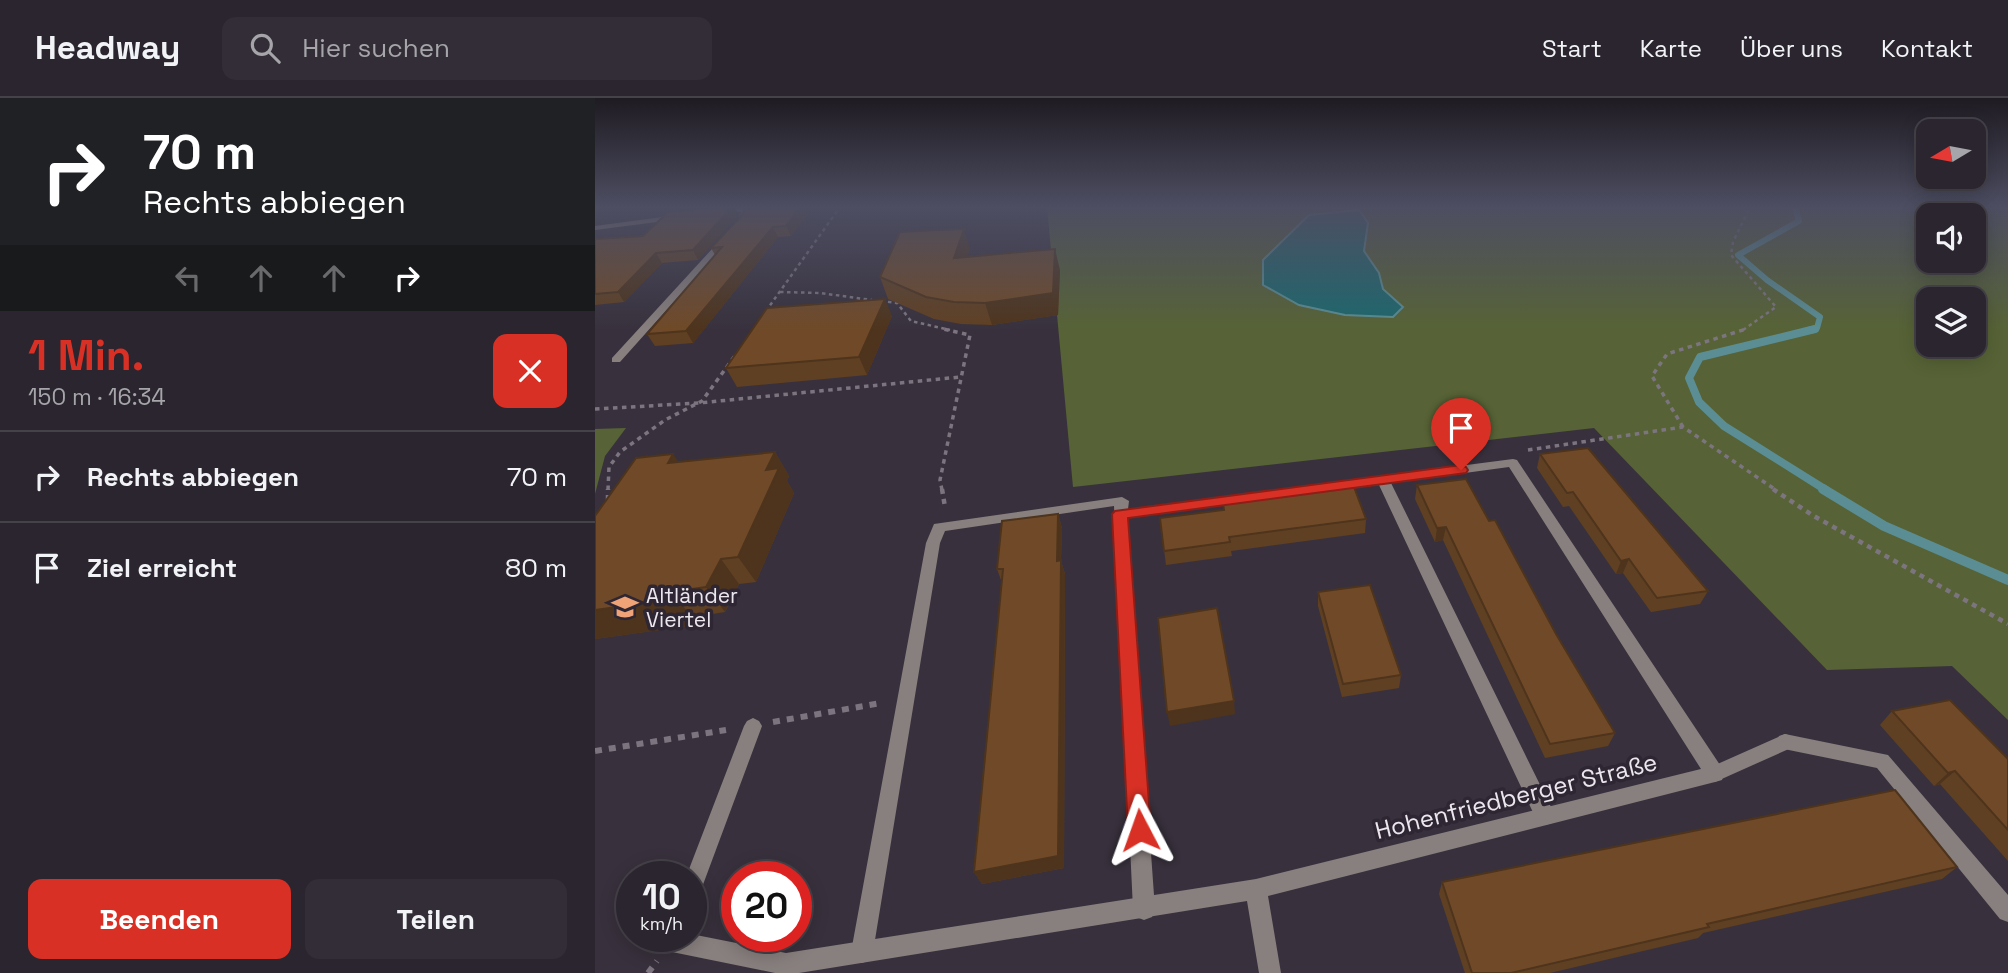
<!DOCTYPE html>
<html lang="de">
<meta charset="utf-8">
<style>
body{margin:0;font-family:"Space Grotesk",sans-serif;background:#322d36;color:#f1f3f6;height:100vh;display:flex;flex-direction:column;font-size:26px;white-space:nowrap}
*{box-sizing:border-box;margin:0}
p{font-size:23px;color:#a5a5aa}
.icon{flex:none;width:38px;height:38px;fill:none;stroke:currentColor;stroke-width:2;stroke-linecap:round;stroke-linejoin:round}
.map{position:relative;flex:1;overflow:hidden}
.side{display:flex;flex-direction:column;background:#2a252e;width:595px}
.side>*{flex:none}
.banner{background:#202124;color:#fff;overflow:hidden}
.needle{width:46px;rotate:260deg}
.tools{position:absolute;left:1321px;top:21px;display:grid;gap:14px}
.tools a{display:grid;place-items:center;width:70px;height:70px;border-radius:14px;background:#2a252e;box-shadow:0 4px 18px #0003,0 0 0 2px #46424a;font-size:35px}
.speed{position:absolute;left:21px;top:763px;display:flex;gap:14px;font-size:35px;font-weight:700;text-align:center}
.speed>*{display:grid;place-content:center;width:91px;height:91px;border-radius:50%;background:#2a252e;box-shadow:0 4px 18px #0003,0 0 0 2px #46424a;line-height:1}
.speed small{font-size:18px;font-weight:400}
.speed .limit{border:10px solid #d22;background:#fff;color:#111}
.pin{position:absolute;display:grid;place-items:center;width:60px;height:60px;color:#fff;margin:-72px -30px;border-radius:50% 50% 50% 0;rotate:-45deg;box-shadow:0 0 7px #0007}
.pin .icon{rotate:45deg}
.me{position:absolute;width:77px;margin:-38px;rotate:356deg;stroke-linejoin:round;filter:drop-shadow(0 0 5px #0008)}
.turn{display:flex;align-items:center;gap:24px;height:147px;padding:0 28px;font-size:32px}
.turn .icon{width:91px;height:91px;stroke-width:2.5}
.turn b{display:block;font-size:49px;line-height:60px}
.lanes{display:flex;align-items:center;height:66px;padding:0 28px;background:#0003;justify-content:center;gap:35px;direction:ltr}
.lanes .off{opacity:.35}
.round{display:grid;place-items:center;flex:none;width:74px;height:74px;border-radius:14px;background:#322d36}
.overview{display:flex;align-items:center;justify-content:space-between;height:119px;padding:0 28px}
h1{font-size:42px;font-weight:800;line-height:52px;color:#d93025}
.cta{display:flex;gap:14px;margin-top:auto;padding:14px 28px}
.cta a{flex:1;height:80px;border-radius:14px;background:#d93025;color:#fff;font-size:28px;font-weight:800;line-height:80px;text-align:center}
.cta a+a{background:#322d36;color:#f1f3f6}
ul{padding:0;list-style:none}
li{display:flex;align-items:center;gap:21px;height:91px;padding:0 28px;border-top:2px solid #46424a}
li div{flex:1}
li b{display:block;font-size:26px}
li em{font-style:normal}
header{display:flex;align-items:center;gap:42px;box-sizing:border-box;height:98px;padding:0 35px;background:#2a252e;border-bottom:2px solid #46424a}
header strong{font-size:33px}
nav{display:flex;gap:38px;margin-inline-start:auto;font-size:24px}
.search{width:490px;height:63px;background:#322d36;display:flex;align-items:center;gap:18px;box-sizing:border-box;padding:0 24px;border-radius:14px;color:#a5a5aa;font-size:26px}
main{display:flex;flex:1;min-height:0}
.map>svg:first-child{display:block}
.green{fill:#576336;fill-rule:evenodd}
.water{fill:#1d686d;stroke:#5b8e94;stroke-width:2}
.lines{fill:none;stroke-linecap:round;stroke-linejoin:round}
.stream-far2{stroke:#5b8e94;stroke-width:6}
.stream-far1{stroke:#5b8e94;stroke-width:8}
.stream{stroke:#5b8e94;stroke-width:10}
.path-far3{stroke:#7c7580;stroke-width:2.5;stroke-dasharray:3.5 3.5;stroke-linecap:butt}
.path-far2{stroke:#7c7580;stroke-width:3.5;stroke-dasharray:4.5 4.5;stroke-linecap:butt}
.path-far1{stroke:#7c7580;stroke-width:4.5;stroke-dasharray:5 5;stroke-linecap:butt}
.path{stroke:#7c7580;stroke-width:6;stroke-dasharray:7 7;stroke-linecap:butt}
.lane{fill:#88807e;fill-rule:evenodd}
.street{fill:#88807e;fill-rule:evenodd}
.wall{fill:#604022}
.shaded-wall{fill:#4e341c}
.building{fill:#704a28;stroke:#4e341c;stroke-width:2}
.route{fill:#d93025;stroke:#8d1f18;stroke-width:2}
.labels{text-anchor:middle;dominant-baseline:central;stroke-width:7;stroke-linejoin:round;paint-order:stroke}
.poi-label{font-size:21px;fill:#ece7ef;stroke:#2e2733;text-anchor:start}
.near-street-label{font-size:24px;fill:#ece7ef;stroke:#2e2733}
</style>
<header>
<strong>Headway</strong>
<div class="search"><svg class="icon" aria-label="search" viewBox="0 0 24 24"><circle cx="10" cy="10" r="6"/><path d="M15 15l6 6"/></svg>Hier suchen</div>
<nav><a>Start</a><a>Karte</a><a>Über uns</a><a>Kontakt</a></nav>
</header>
<main>
<section class="side">
<div class="banner">
<div class="turn"><svg class="icon" aria-label="right" viewBox="0 0 24 24"><path d="M7 20v-9h11M14 6l5 5-5 5"/></svg><div><b>70 m</b>Rechts abbiegen</div></div>
<div class="lanes"><svg class="icon off" aria-label="left" viewBox="0 0 24 24"><path d="M17 20v-9H6M10 6l-5 5 5 5"/></svg><svg class="icon off" aria-label="ahead" viewBox="0 0 24 24"><path d="M12 20V5M6 11l6-6 6 6"/></svg><svg class="icon off" aria-label="ahead" viewBox="0 0 24 24"><path d="M12 20V5M6 11l6-6 6 6"/></svg><svg class="icon" aria-label="right" viewBox="0 0 24 24"><path d="M7 20v-9h11M14 6l5 5-5 5"/></svg></div>
</div>
<div class="overview"><div><h1>1 Min.</h1><p>150 m · 16:34</p></div><a class="round" style="background:#d93025;color:#fff"><svg class="icon" aria-label="close" viewBox="0 0 24 24"><path d="M6 6l12 12M18 6L6 18"/></svg></a></div>
<ul>
<li><svg class="icon" aria-label="right" viewBox="0 0 24 24"><path d="M7 20v-9h11M14 6l5 5-5 5"/></svg><div><b>Rechts abbiegen</b></div><em>70 m</em></li>
<li><svg class="icon" aria-label="arrive" viewBox="0 0 24 24"><path d="M6 21V4h12l-3 4 3 4H6"/></svg><div><b>Ziel erreicht</b></div><em>80 m</em></li>
</ul>
<div class="cta"><a>Beenden</a><a>Teilen</a></div>
</section>
<div class="map">
<svg width="1413" height="875" viewBox="0 0 1413 875">
<rect width="100%" height="100%" fill="#38313d"/>
<path class="green" d="M 452,109 L 1413,109 L 1413,622 L 1357,568 L 1232,572 L 999,330 L 478,389 ZM 1334,117 L 1379,117 L 1379,163 L 1334,163 ZM 1334,201 L 1379,201 L 1379,247 L 1334,247 Z
M 31,330 L 10,358 L 0,396 L 0,331 Z"/>
<path class="water" d="M 764,112 L 773,125 L 769,153 L 784,175 L 788,191 L 808,209 L 798,219 L 750,217 L 704,207 L 668,187 L 668,162 L 714,117 Z"/>
<g class="lines">
<path class="stream-far2" d="M 1200,109 L 1204,123 L 1143,157 L 1172,182 L 1225,219 L 1222,230 L 1213,232"/>
<path class="stream-far1" d="M 1220,231 L 1105,259 L 1094,280 L 1104,304 L 1129,328 L 1231,392"/>
<path class="stream" d="M 1228,391 L 1289,428 L 1413,482"/>
<path class="path-far3" d="M 185,194 L 225,195 L 277,202
M 286,203 L 302,205 L 316,223 L 355,232
M 171,213 L 245,109
M 1148,232 L 1181,209 L 1136,157 L 1138,144 L 1155,109"/>
<path class="path-far2" d="M 0,311 L 104,305 L 365,279
M 1088,329 L 1057,278 L 1072,256 L 1151,231
M 933,352 L 1088,329 L 1181,392
M 13,392 L 14,369 L 25,354 L 70,322 L 107,303 L 142,255
M 347,392 L 345,382 L 375,237 L 348,231"/>
<path class="path-far1" d="M 347,391 L 350,409
M 1178,391 L 1217,417 L 1413,526
M 13,402 L 13,391"/>
<path class="path" d="M 178,624 L 286,605
M 0,653 L 131,632
M 53,875 L 62,863"/>
<path class="lane" d="M 918,361 L 922,362 L 1127,670 L 1129,676 L 1127,682 L 1120,684 L 1113,682 L 914,369 L 796,385 L 957,711 L 960,718 L 957,725 L 950,727 L 943,725 L 784,387 L 532,420 L 560,811 L 557,819 L 549,822 L 541,819 L 538,811 L 519,408 L 350,433 L 345,445 L 278,854 L 275,862 L 267,865 L 259,862 L 256,854 L 331,445 L 339,426 L 527,399 L 534,403 L 533,411 Z
M 1190,636 L 1293,657 L 1413,797 L 1413,824 L 1405,821 L 1282,670 L 1184,650 L 1181,644 L 1184,638 Z"/>
<path class="street" d="M 119,109 L 152,110 L 156,112 L 147,128 L 144,128 L 140,126 L 147,114 L 122,113 L 119,113 Z
M 82,117 L 85,117 L 85,121 L 0,132 L 0,128 Z
M 128,139 L 135,141 L 25,264 L 17,264 L 17,260 Z
M 158,620 L 164,623 L 167,628 L 106,792 L 103,799 L 96,802 L 96,779 L 91,779 L 149,628 L 152,623 Z
M 1190,636 L 1196,638 L 1199,644 L 1196,650 L 1120,684 L 673,798 L 686,875 L 664,875 L 652,803 L 204,875 L 180,875 L 77,854 L 69,851 L 66,843 L 68,838 L 96,838 L 96,836 L 191,855 L 661,781 L 1118,668 Z"/>
</g>
<path class="wall" d="M 119,109 L 140,109 L 143,117 L 103,162 L 67,165 L 29,204 L 0,207 L 0,141 L 48,138 Z
M 218,109 L 196,138 L 183,139 L 98,245 L 60,248 L 52,236 L 120,157 L 116,150 Z
M 375,151 L 372,159 L 465,172 L 463,217 L 397,227 L 366,226 L 339,221 L 293,201 L 285,179 Z
M 297,218 L 272,277 L 142,289 L 131,270 Z
M 180,354 L 194,378 L 192,383 L 199,395 L 161,484 L 144,486 L 130,514 L 97,519 L 93,528 L 0,541 L 84,364 Z
M 945,356 L 1113,493 L 1105,506 L 1056,514 L 1028,475 L 1021,476 L 974,408 L 968,409 L 942,370 Z
M 822,387 L 894,423 L 1020,635 L 1013,648 L 950,660 L 848,442 L 840,444 L 820,401 Z
M 463,416 L 467,430 L 466,463 L 470,476 L 469,770 L 387,786 L 379,774 L 407,485 L 402,471 Z
M 565,420 L 771,421 L 770,435 L 636,453 L 637,458 L 571,467 Z
M 723,494 L 806,577 L 804,590 L 747,599 L 723,508 Z
M 1297,613 L 1413,661 L 1413,763 L 1345,686 L 1339,688 L 1285,627 Z
M 1362,769 L 1347,781 L 1108,835 L 1103,840 L 955,875 L 870,875 L 844,796 L 847,784 Z"/>
<path class="shaded-wall" d="M 137,109 L 140,109 L 143,117 L 103,162 L 98,152 Z
M 205,109 L 218,109 L 196,138 L 191,128 Z
M 178,129 L 183,139 L 98,245 L 91,233 Z
M 369,131 L 375,151 L 365,181 L 359,160 Z
M 460,151 L 465,172 L 463,217 L 397,227 L 390,205 Z
M 61,155 L 67,165 L 29,204 L 23,194 Z
M 290,201 L 297,218 L 272,277 L 264,259 Z
M 180,354 L 194,378 L 192,383 L 199,395 L 161,484 L 143,459 L 171,372 Z
M 78,356 L 95,380 L 73,365 Z
M 463,416 L 467,430 L 466,463 L 470,476 L 469,770 L 387,786 L 379,774 Z
M 851,429 L 848,442 L 840,444 L 842,430 Z
M 126,461 L 144,486 L 130,514 L 111,489 Z
M 1034,461 L 1028,475 L 1021,476 L 1026,463 Z
M 76,494 L 97,519 L 93,528 L 0,541 L 0,512 Z
M 639,603 L 640,616 L 575,628 L 572,614 Z
M 1360,673 L 1345,686 L 1339,688 L 1353,675 Z"/>
<path class="building" d="M 119,109 L 137,109 L 98,152 L 61,155 L 23,194 L 0,196 L 0,141 L 48,138 L 73,114 Z
M 150,109 L 205,109 L 191,128 L 178,129 L 91,233 L 52,236 L 127,149 L 116,150 L 148,116 Z
M 369,131 L 359,160 L 460,151 L 458,195 L 390,205 L 359,204 L 331,199 L 285,179 L 305,134 Z
M 290,201 L 264,259 L 131,270 L 172,210 Z
M 993,350 L 1113,493 L 1062,500 L 1034,461 L 1026,463 L 978,394 L 972,395 L 945,356 Z
M 180,354 L 171,372 L 184,370 L 143,459 L 126,461 L 111,489 L 76,494 L 72,502 L 0,512 L 0,418 L 41,360 L 78,356 L 73,365 Z
M 871,381 L 894,423 L 900,422 L 961,536 L 1020,635 L 955,646 L 851,429 L 842,430 L 822,387 Z
M 759,389 L 771,421 L 634,439 L 635,444 L 569,453 L 565,420 L 629,412 L 628,405 Z
M 463,416 L 462,463 L 466,462 L 463,758 L 379,774 L 408,471 L 402,471 L 407,423 Z
M 775,487 L 806,577 L 748,586 L 723,494 Z
M 622,510 L 639,603 L 572,614 L 563,520 Z
M 1355,602 L 1413,661 L 1413,732 L 1360,673 L 1353,675 L 1297,613 Z
M 1300,692 L 1362,769 L 1112,826 L 1114,829 L 916,875 L 877,875 L 847,784 Z"/>
<linearGradient id="sky" x2="0" y2="1"><stop stop-color="#1f1b22"/><stop offset="0.47" stop-color="#4d4e62"/><stop offset="1" stop-color="#4d4e62" stop-opacity="0"/></linearGradient>
<rect width="1413" height="232" fill="url(#sky)"/>
<path class="route" d="M 866,367 L 871,369 L 873,372 L 871,375 L 533,420 L 556,732 L 553,739 L 545,742 L 537,739 L 533,732 L 517,416 L 520,413 Z"/>
<defs>
<g id="school-bare" transform="scale(2.1)"><path d="M0-5L7-2L0 1L-7-2ZM-4 1L0 2.5L4 1V4Q0 6-4 4Z" fill="#efa376" stroke="#2e2733" stroke-width="2.5" paint-order="stroke"/></g>
</defs>
<g fill-rule="evenodd">
<use href="#school-bare" x="30" y="509"/>
</g>
<g class="labels">
<g class="poi-label">
<text x="51" y="497">Altländer<tspan x="51" dy="24">Viertel</tspan></text>
</g>
<g class="near-street-label">
<text transform="translate(921 698) rotate(-14)">Hohenfriedberger Straße</text>
</g>
</g>
</svg>
<div class="tools">
<a><svg class="needle" viewBox="-14 -14 28 28"><path d="M0-13l5 13h-10z" fill="#e53935"/><path d="M0 13l5-13h-10z" fill="#a5a5aa"/></svg></a>
<a><svg class="icon" aria-label="sound" viewBox="0 0 24 24"><path d="M4 9h4l5-4v14l-5-4H4zM17 9q2 3 0 6"/></svg></a>
<a><svg class="icon" aria-label="layers" viewBox="0 0 24 24"><path d="M12 4l9 5-9 5-9-5zM3 14l9 5 9-5"/></svg></a>
</div>
<div class="speed"><div>10<small>km/h</small></div><div class="limit">20</div></div>
<div class="pin" style="left:866px;top:372px;background:#d93025"><svg class="icon" aria-label="arrive" viewBox="0 0 24 24"><path d="M6 21V4h12l-3 4 3 4H6"/></svg></div>
<svg class="me" style="left:545px;top:732px" viewBox="-20 -20 40 40"><path d="M0-17L14 15 0 8-14 15z" fill="#d93025" stroke="#fff" stroke-width="4"/></svg>
</div>
</main>
